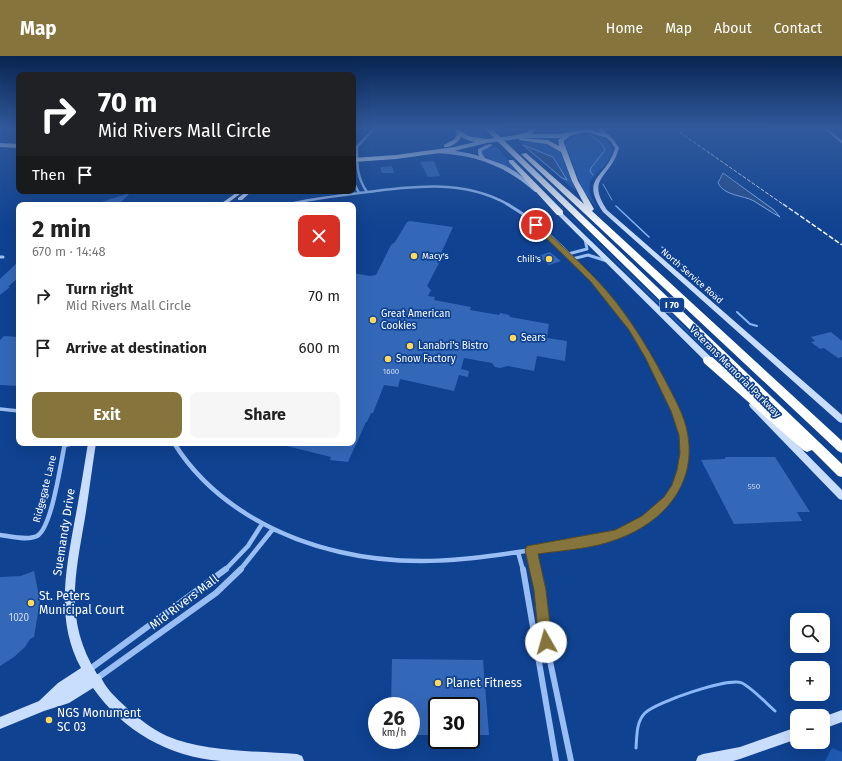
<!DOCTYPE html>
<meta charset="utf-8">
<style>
body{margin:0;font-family:"Fira Sans",sans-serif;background:#f6f6f6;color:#222;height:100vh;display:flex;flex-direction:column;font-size:15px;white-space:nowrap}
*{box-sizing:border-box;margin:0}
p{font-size:13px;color:#767676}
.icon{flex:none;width:22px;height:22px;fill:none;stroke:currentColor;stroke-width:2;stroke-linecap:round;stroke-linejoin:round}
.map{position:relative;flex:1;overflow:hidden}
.sheet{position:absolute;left:16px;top:146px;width:340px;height:244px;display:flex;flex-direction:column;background:#fff;border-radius:8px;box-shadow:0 4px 16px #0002}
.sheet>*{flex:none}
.top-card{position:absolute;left:16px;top:16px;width:340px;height:122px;border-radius:8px;box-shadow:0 4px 16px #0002;background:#202124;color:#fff;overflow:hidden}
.fabs{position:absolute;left:790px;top:557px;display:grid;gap:8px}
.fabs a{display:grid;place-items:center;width:40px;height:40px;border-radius:8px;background:#fff;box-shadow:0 4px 16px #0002;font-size:20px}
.speed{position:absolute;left:368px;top:641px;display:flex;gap:8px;font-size:20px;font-weight:700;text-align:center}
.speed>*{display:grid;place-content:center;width:52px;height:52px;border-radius:50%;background:#fff;box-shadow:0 4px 16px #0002;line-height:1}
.speed small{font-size:10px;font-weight:400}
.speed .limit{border:2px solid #111;border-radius:6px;background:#fff;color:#111}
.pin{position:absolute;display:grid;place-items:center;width:34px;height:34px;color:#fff;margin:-17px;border:2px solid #fff;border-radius:50%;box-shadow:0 1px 4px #0007}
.me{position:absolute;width:44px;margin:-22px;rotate:353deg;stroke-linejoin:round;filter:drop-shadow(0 0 3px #0008)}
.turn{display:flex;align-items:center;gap:14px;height:84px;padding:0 16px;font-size:18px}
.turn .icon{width:52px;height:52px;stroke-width:2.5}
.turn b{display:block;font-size:28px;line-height:34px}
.then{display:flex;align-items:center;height:38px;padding:0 16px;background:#0003;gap:8px;font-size:15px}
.round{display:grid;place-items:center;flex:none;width:42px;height:42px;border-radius:8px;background:#f6f6f6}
.headline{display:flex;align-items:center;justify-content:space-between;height:68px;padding:0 16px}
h1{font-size:24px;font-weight:700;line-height:30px}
.button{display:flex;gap:8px;margin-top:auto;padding:8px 16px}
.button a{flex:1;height:46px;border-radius:8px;background:#85743c;color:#fff;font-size:16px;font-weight:700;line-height:46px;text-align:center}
.button a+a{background:#f6f6f6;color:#222}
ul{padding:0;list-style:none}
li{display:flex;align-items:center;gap:12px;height:52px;padding:0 16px}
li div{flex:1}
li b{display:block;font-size:15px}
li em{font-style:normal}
header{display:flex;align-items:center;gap:24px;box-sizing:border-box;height:56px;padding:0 20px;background:#85743c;color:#fff}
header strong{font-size:19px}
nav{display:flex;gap:22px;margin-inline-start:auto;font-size:14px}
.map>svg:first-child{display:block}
.green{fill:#205ab1;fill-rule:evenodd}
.water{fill:#274e89;stroke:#8ab8f8}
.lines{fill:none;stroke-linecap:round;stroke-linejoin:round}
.stream-far3{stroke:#8ab8f8;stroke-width:1}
.stream-far2{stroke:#8ab8f8;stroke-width:1.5}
.stream-far1{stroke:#8ab8f8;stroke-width:2}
.stream{stroke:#8ab8f8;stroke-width:3}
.building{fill:#3368b9}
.street-far4{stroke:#99bef4;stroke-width:2.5}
.street-far3{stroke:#99bef4;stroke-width:3}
.street-far2{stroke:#99bef4;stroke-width:3.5}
.street-far1{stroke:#99bef4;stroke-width:4.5}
.street{stroke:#99bef4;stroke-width:6}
.secondary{fill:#c9ddfd;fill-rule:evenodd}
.primary{fill:#e6efff;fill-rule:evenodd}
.highway{fill:#fff;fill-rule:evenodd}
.rail-far1{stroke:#fff;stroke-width:1;stroke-dasharray:4 1.5;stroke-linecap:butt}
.rail{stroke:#fff;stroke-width:1.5;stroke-dasharray:5 2;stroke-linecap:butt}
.route{fill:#85743c;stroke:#564b27}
.poi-dot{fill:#ffd85c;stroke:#0f4291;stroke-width:1.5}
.labels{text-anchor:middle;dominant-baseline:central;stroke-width:3.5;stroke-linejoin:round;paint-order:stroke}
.number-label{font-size:8px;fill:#ccd9ee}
.far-poi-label{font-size:9px;fill:#fff;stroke:#0f4291;text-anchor:start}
.far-street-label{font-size:9px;fill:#fff;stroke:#0f4291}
.shield{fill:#0f4291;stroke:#b7c6de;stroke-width:1}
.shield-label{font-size:9px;font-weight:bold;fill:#fff}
.poi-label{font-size:10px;fill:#fff;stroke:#0f4291;text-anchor:start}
.street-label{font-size:10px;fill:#fff;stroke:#0f4291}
.near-number-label{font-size:10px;fill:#ccd9ee}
.near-street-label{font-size:12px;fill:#fff;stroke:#0f4291}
.near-poi-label{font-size:12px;fill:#fff;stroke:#0f4291;text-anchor:start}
</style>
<header>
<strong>Map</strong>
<nav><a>Home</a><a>Map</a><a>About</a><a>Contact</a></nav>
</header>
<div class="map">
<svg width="842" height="705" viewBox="0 0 842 705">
<rect width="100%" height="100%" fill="#0f4291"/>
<path class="green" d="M 461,73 L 480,73 L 487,82 L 482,83 L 463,79 Z
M 583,77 C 597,82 606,75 612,93 C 611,119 569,117 602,158 L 583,135 L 565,87 L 572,81 Z
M 529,85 L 544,87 L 559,94 L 576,135 L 521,88 ZM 523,89 L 553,101 L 567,124 L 562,122 Z
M 490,91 L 497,91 L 522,119 L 482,99 L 482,95 Z
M 521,112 L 745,330 L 736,324 Z
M 832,692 L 842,696 L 842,705 L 825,705 Z"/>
<path class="water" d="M 523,89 L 553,101 L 567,124 L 562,122 Z
M 723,117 L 774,154 L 780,161 C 771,156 762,150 754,145 C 743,139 724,140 718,127 Z"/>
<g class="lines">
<path class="stream-far3" d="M 590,79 L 602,88 L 605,94 L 591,112 L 590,115 L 593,119
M 603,128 L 612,144"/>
<path class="stream-far2" d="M 616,150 L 649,181
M 662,191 L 699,224
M 711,233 L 719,240"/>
<path class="stream-far1" d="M 737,256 L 750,268 L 757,270"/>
<path class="stream" d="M 636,692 C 637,680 636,666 645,657 C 656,646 729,621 742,627 C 752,632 766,647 775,655"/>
</g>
<path class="building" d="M 434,105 L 440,120 L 428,121 L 420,106 Z
M 392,110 L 394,117 L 382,117 L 380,111 Z
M 130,137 L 120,147 L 96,149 L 95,148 Z
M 410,165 L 453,171 L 437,206 L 439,207 L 427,230 L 431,234 L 428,240 L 435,241 L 434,244 L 471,251 L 470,254 L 499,259 L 500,257 L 509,259 L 510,261 L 549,268 L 547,282 L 567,285 L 565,305 L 537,300 L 534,315 L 508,310 L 500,312 L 495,311 L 492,307 L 464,302 L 461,313 L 469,315 L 468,321 L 459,319 L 454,335 L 400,323 L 398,331 L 384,329 L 373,357 L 371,357 L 367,366 L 366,366 L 348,406 L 330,404 L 331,401 L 283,389 L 283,387 L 353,387 L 353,217 L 370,220 L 376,219 L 391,189 L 395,186 L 407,166 Z
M 550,196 L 556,201 L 561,205 L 549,209 L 538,200 Z
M 19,205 L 19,221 L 8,231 L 10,231 L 0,239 L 0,223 Z
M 831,276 L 842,285 L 842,301 L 838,302 L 824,292 L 820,293 L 811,286 L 815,285 L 811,281 Z
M 4,280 L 19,281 L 19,330 L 0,329 L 0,284 Z
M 726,401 L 775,401 L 810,456 L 797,456 L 802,465 L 734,468 L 701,404 L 724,403 Z
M 34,515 L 40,545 L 34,581 L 30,583 L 25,591 L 14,601 L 0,610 L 0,521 L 21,520 Z
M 392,603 L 483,604 L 489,679 L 471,679 L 471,650 L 437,650 L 437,679 L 411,679 L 411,650 L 391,650 Z"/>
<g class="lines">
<path class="street-far4" d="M 826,73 L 842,86
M 357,92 C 357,109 357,122 367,136
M 353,95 L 374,73
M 353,125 L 359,137
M 286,149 C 308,143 330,141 352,138 C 404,131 462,121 509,149"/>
<path class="street-far3" d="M 507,148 C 547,171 580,208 609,244
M 285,149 L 290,148
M 568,198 L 587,193 L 585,183
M 0,201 L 3,201
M 572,203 L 588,199 L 607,205"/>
<path class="street-far2" d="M 608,243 C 637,278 663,320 679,363
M 0,353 L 19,355"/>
<path class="street-far1" d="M 174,387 C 210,445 274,481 340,496 C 408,512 470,504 538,493 C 566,489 595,486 622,476 C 671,457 697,414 679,362
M 65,389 L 74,387
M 0,479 C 10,480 27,485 37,480 C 52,472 61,405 65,387
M 531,494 L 536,514
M 518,496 L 523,514
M 225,514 L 248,490 L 262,468
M 240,514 L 273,473"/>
<path class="street" d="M 523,513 L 556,705
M 535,513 L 540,534 L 546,586 L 571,705
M 90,613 L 226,513
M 96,623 L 216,537 L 241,513"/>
<path class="secondary" d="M 597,73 L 602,73 L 614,84 L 619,92 C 611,122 585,121 607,154 L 842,359 L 842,367 L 839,366 L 603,156 C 579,120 606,124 615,92 L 611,86 Z
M 489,88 L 493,89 L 482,95 L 482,98 L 485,102 L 504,109 L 516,116 L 539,134 L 539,136 L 535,136 C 504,109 476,99 435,97 L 433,96 C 443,91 468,97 479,100 L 478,98 L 478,93 Z
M 239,135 L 244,135 L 225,149 L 219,149 Z
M 247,135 L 252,135 L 242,144 L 238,144 L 238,142 Z
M 552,151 L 556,151 L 716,306 L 717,308 L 716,310 L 710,310 L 552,153 Z
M 753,346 L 756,347 L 842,434 L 842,444 L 839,443 L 750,351 L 749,349 L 750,347 Z
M 88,387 L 96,387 C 92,412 89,437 85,462 C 75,520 64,565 97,618 L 100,619 C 105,632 116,642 127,652 C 139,663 152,673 167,680 C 203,696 257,695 297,698 L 302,700 L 304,705 C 276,705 248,705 221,705 C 169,701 123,675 93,632 L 69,647 L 44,655 L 0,673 L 0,661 L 39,645 L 58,627 L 81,612 C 55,564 66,513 75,463 C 80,437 84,412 88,387 Z
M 842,654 L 842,666 L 823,673 L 823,661 Z
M 797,671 L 797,683 L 740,703 L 733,705 L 696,705 L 698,700 L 703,698 L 740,691 Z"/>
<path class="primary" d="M 585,73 L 596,73 L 593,75 L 611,80 L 608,82 L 586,76 L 559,82 L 524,82 L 487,87 L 454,95 L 396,103 L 353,106 L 353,102 L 396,99 L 454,91 L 487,83 L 524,78 L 559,78 Z
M 0,87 L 19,88 L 19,92 L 0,91 Z"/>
<path class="highway" d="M 454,73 L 460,73 C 468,85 480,79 490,85 C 483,89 468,85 461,81 C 458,87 450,92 444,91 L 444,89 L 455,83 L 457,78 Z
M 485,73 L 492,73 L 842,408 L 842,421 L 838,420 L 812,394 L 807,396 L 803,394 L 704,307 L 703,304 L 704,301 L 712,301 L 771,353 Z
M 529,73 L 535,73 L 532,78 L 517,82 L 514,80 L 528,76 Z
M 567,77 L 572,78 L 564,85 L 564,87 L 578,125 L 594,153 L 592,155 L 842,385 L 842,397 L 838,395 L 521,98 L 526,97 L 584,148 L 572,125 L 561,96 L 547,88 L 518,84 L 521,82 L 548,84 L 559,90 L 558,84 Z
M 509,104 L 513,104 L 563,155 L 563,159 L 557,159 L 509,106 Z"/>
<path class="rail-far1" d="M 675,73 L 784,149"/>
<path class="rail" d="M 783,148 L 842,189"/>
</g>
<linearGradient id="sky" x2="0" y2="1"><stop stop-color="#082450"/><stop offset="0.42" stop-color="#315a9d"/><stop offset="1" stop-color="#315a9d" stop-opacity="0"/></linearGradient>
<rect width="842" height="172" fill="url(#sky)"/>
<path class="route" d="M 534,167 L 538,167 C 557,186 577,203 595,222 C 623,251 645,286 664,322 C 673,340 685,359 688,380 C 696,430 662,467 618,483 C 593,493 564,494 538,498 L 546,534 L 552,586 L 550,591 L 546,593 L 541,591 L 539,586 L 534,534 L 525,494 L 527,490 L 615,474 L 642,460 L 664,441 L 672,429 L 677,414 L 680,397 L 679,379 L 671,355 L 645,301 L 629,274 L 591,226 L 534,170 Z"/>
<g class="poi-dot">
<circle cx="414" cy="200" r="4"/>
<circle cx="549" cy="203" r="4"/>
<circle cx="373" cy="264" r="4"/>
<circle cx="513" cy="282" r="4"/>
<circle cx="410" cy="290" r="4"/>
<circle cx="388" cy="303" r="4"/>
<circle cx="31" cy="547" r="4"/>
<circle cx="438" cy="627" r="4"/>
<circle cx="49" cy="664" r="4"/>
</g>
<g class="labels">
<g class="number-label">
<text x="391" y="315">1600</text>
<text x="754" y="430">550</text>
</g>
<g class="far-poi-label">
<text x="422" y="200">Macy's</text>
<text x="541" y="203" text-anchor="end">Chili's</text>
</g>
<g class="far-street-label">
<text transform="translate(692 220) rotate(41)">North Service Road</text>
</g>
<rect class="shield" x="660" y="242" width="24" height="14" rx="3"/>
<g class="shield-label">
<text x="672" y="249">I 70</text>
</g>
<g class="poi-label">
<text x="381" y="258">Great American<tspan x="381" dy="12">Cookies</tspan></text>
<text x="521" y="282">Sears</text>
<text x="418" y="290">Lanabri's Bistro</text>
<text x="396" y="303">Snow Factory</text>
</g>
<g class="street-label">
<text transform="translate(735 316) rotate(45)">Veterans Memorial Parkway</text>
<text transform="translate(45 433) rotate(-76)">Ridgegate Lane</text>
</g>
<g class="near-number-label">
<text x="19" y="562">1020</text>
</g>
<g class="near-street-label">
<text transform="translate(64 476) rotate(-81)">Suemandy Drive</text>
<text transform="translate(184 546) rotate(-37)">Mid Rivers Mall</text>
</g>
<g class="near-poi-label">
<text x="39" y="540">St. Peters<tspan x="39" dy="14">Municipal Court</tspan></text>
<text x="446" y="627">Planet Fitness</text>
<text x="57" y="657">NGS Monument<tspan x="57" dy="14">SC 03</tspan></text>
</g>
</g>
</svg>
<div class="fabs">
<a><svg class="icon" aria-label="search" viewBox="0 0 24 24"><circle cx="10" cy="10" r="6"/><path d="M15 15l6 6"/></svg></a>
<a>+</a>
<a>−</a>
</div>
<div class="speed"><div>26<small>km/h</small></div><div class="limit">30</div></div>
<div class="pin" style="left:536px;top:169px;background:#d93025"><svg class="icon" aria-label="arrive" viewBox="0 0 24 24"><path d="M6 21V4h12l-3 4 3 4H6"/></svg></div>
<svg class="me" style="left:546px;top:586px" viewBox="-20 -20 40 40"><circle r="19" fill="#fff"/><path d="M0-13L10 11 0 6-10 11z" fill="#85743c"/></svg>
<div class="top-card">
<div class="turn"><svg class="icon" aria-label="right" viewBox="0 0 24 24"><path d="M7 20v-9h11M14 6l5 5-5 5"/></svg><div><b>70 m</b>Mid Rivers Mall Circle</div></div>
<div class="then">Then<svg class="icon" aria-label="arrive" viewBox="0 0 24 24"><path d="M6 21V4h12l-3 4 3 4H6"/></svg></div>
</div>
<section class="sheet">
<div class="headline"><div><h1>2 min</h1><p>670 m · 14:48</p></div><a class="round" style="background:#d93025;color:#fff"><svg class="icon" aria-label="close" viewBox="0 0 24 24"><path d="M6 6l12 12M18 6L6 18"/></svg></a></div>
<ul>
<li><svg class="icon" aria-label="right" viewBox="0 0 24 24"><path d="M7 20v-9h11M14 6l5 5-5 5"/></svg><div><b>Turn right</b><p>Mid Rivers Mall Circle</p></div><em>70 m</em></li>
<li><svg class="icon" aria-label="arrive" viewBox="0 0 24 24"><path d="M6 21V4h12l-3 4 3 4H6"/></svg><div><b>Arrive at destination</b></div><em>600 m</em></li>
</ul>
<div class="button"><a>Exit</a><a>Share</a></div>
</section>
</div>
